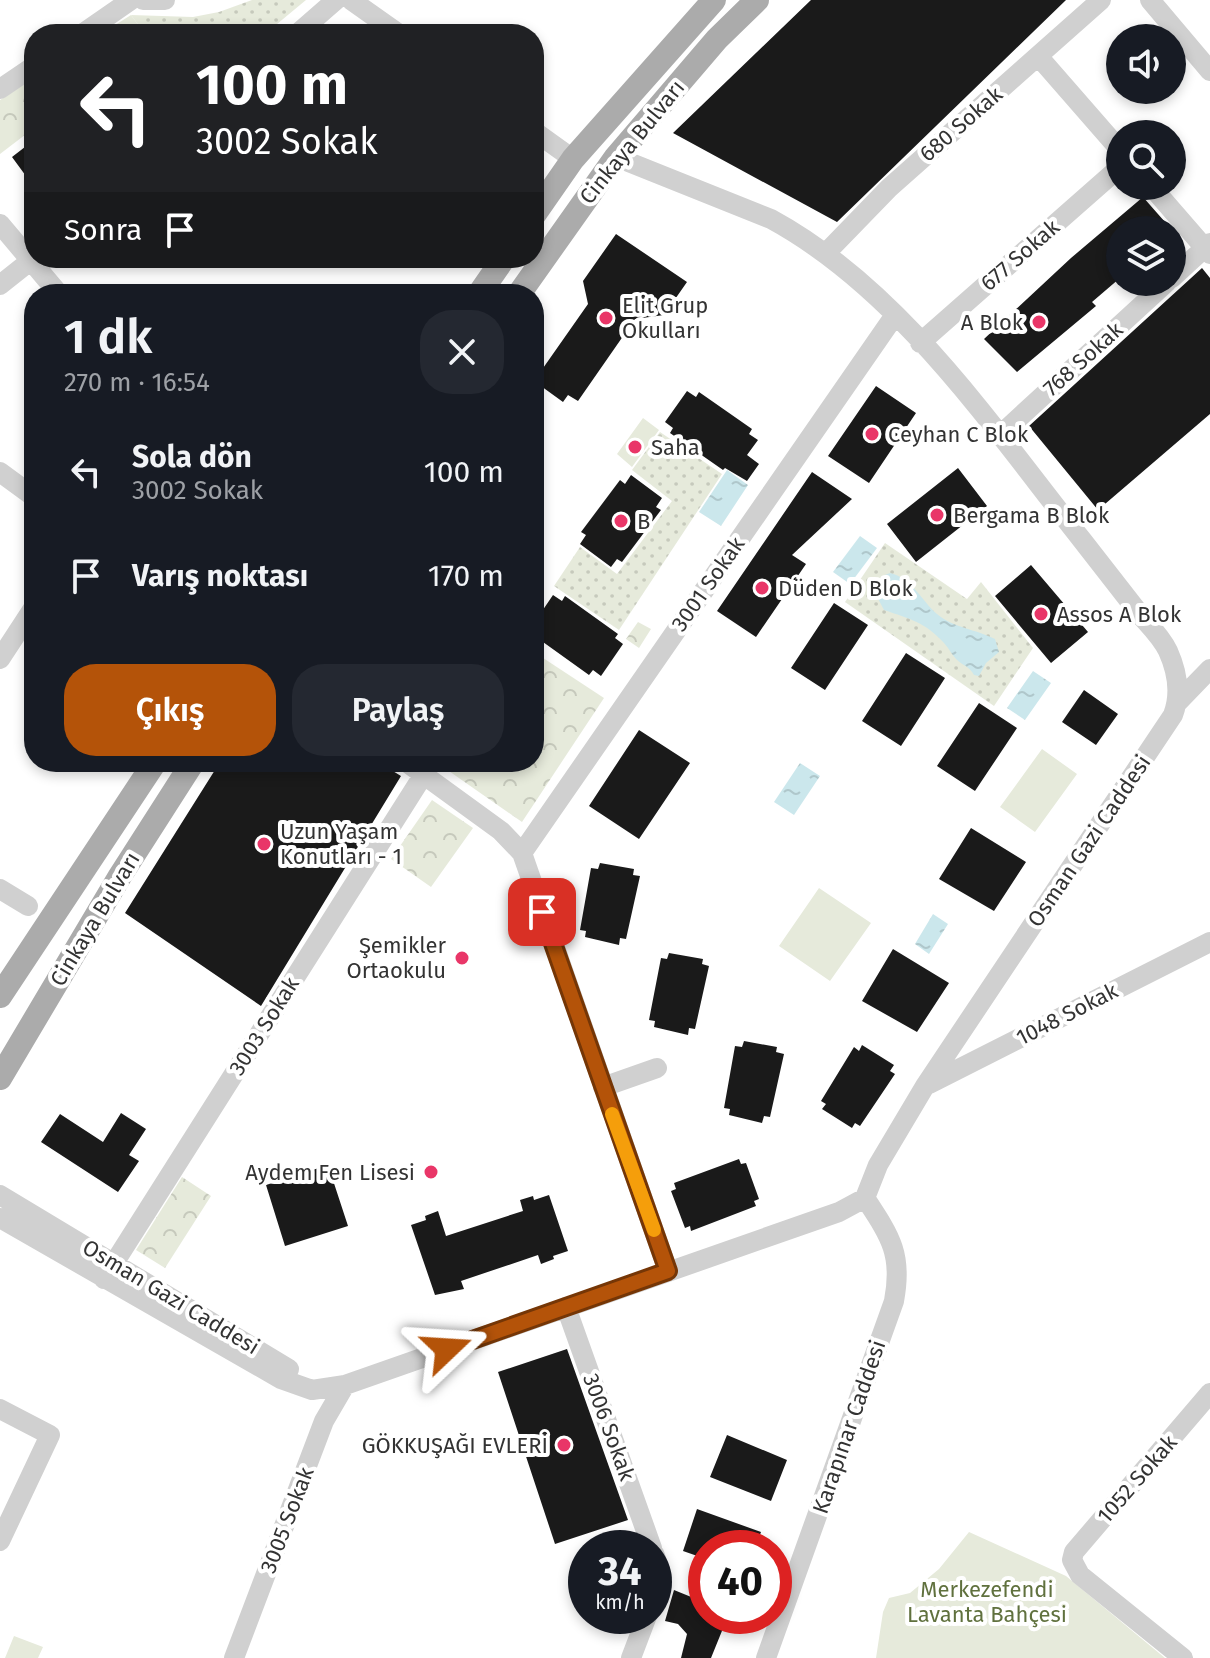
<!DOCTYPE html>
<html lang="tr">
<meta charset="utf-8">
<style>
body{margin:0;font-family:"Fira Sans",sans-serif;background:#242831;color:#f1f3f6;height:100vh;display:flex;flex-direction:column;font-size:30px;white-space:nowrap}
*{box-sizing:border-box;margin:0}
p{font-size:26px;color:#9ea1a6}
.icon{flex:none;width:44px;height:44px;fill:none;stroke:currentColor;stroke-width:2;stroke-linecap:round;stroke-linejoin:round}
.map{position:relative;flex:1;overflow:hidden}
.drawer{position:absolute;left:24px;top:284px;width:520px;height:488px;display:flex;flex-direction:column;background:#171b24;border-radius:32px;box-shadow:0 4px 12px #0003}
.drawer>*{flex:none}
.banner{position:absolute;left:24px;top:24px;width:520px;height:244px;border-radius:32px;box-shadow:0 4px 12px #0003;background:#202124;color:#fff;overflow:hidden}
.buttons{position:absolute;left:1106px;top:24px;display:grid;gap:16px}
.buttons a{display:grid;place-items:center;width:80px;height:80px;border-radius:50%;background:#171b24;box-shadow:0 4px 12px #0003;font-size:40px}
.speed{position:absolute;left:568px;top:1530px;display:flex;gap:16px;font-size:40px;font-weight:700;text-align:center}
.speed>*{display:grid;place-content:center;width:104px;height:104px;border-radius:50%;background:#171b24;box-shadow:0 4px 12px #0003;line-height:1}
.speed small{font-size:20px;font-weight:400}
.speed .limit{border:12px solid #d22;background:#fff;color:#111}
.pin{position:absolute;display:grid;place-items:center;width:68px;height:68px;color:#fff;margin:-34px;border-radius:16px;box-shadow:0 4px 12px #0006}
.me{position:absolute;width:88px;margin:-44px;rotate:70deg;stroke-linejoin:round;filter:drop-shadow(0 0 6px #0008)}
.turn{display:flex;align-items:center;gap:28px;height:168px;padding:0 40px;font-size:36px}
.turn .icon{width:104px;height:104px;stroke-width:2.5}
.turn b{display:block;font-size:56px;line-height:68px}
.then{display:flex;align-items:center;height:76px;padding:0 40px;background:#0003;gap:16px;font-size:30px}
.round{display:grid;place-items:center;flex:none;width:84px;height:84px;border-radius:32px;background:#242831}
.summary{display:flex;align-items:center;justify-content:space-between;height:136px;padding:0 40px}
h1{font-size:48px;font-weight:600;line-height:60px}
.primary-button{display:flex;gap:16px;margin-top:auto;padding:16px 40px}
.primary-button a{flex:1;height:92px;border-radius:32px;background:#b45309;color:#fff;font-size:32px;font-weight:600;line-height:92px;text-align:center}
.primary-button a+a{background:#242831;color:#f1f3f6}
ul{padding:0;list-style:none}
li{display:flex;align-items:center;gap:24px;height:104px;padding:0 40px}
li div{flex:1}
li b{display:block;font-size:30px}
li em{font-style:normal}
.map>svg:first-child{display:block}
.grass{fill:url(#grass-dots)}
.forest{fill:url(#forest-crowns)}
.garden{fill:#e6eadb}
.water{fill:url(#water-ripples)}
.building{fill:#1a1a1a}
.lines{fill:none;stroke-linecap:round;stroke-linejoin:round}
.minor{stroke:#d0d0d0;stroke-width:20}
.major{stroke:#ababab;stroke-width:24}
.route-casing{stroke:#753606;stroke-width:20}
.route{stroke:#b45309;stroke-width:14}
.slow{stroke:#f59e0b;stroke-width:14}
.poi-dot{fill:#e93668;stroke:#fff;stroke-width:3}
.labels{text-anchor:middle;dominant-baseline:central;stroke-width:8;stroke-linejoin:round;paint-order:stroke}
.street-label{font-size:22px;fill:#333;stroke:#fff}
.poi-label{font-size:22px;fill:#333;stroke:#fff;text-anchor:start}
.park-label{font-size:22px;fill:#60713e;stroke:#fff}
</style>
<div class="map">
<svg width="1210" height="1658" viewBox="0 0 1210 1658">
<defs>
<pattern id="grass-dots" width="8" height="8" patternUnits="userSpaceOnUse" patternTransform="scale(2)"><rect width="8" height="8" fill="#e6eadb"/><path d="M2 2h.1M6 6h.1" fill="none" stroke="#c6c9bc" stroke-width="1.8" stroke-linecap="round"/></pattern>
<pattern id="forest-crowns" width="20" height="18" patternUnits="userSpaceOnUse" patternTransform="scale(2)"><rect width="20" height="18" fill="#e6eadb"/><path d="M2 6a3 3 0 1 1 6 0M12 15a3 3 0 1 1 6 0" fill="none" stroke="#c6c9bc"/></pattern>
<pattern id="water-ripples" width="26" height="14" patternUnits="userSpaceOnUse" patternTransform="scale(2)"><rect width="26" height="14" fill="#cbe7ec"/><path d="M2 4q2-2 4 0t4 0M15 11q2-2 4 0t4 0" fill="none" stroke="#afc7cb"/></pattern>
</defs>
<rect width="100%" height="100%" fill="#fff"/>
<path class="grass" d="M 252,0 L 306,0 L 265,34 L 145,34 L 131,15 L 193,17 L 219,12 Z
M 660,432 L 722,474 L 619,630 L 554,586 L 580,547 L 617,574 L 672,501 L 632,470 Z
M 885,543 L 967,599 L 981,582 L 1033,648 L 994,706 L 845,602 Z"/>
<path class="forest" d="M 131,15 L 145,34 L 101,34 Z
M 34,78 L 34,128 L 0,154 L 0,100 Z
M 638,622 L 651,629 L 639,648 L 626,639 Z
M 534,652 L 604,698 L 522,822 L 436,762 L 534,762 Z
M 432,800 L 473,828 L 431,887 L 391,859 Z
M 182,1177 L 211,1196 L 165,1268 L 136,1250 Z"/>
<path class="garden" d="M 643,418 L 659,430 L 632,467 L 617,454 Z
M 1042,749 L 1077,774 L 1035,832 L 1000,807 Z
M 819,888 L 871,923 L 830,981 L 779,946 Z
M 969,1532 L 1066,1576 L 1165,1658 L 876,1658 L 883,1612 L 889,1598 L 910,1593 L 939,1569 Z
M 14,1636 L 43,1647 L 38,1658 L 5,1658 Z"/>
<path class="water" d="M 727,470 L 748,485 L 721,526 L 699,512 Z
M 860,536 L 877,548 L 850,584 L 833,572 Z
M 890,573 C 913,579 920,599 937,614 C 954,628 975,629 995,639 L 999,652 L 986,663 L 979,676 L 974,675 C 969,666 963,666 956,659 C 951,654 949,648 944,643 C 925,622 910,619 884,610 L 875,593 L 885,575 Z
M 1033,671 L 1051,683 L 1025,720 L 1007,708 Z
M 800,763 L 820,776 L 794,815 L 774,802 Z
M 933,914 L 948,924 L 929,954 L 915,944 Z"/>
<path class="building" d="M 811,0 L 1066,0 L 837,222 L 673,133 Z
M 34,140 L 34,187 L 12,157 Z
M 1143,197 L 1172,230 L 1120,230 L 1120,278 L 1092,302 L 1096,306 L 1017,372 L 984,339 L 1071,258 Z
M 616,234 L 687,282 L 664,315 L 635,319 L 578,401 L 568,395 L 563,402 L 534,381 L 588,304 L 583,281 Z
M 1202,268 L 1210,278 L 1210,414 L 1098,510 L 1029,426 Z
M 876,386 L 916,413 L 869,483 L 828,456 Z
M 687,391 L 696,397 L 699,392 L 752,429 L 749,434 L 758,440 L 747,455 L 759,464 L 747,481 L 725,468 L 723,470 L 670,433 L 673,428 L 665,422 Z
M 958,468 L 987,506 L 916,562 L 887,524 Z
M 812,472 L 852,499 L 792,555 L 806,564 L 756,637 L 717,611 Z
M 631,475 L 662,498 L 656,507 L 661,510 L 622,562 L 617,559 L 611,567 L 580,544 L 586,535 L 581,532 L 620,480 L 625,484 Z
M 1031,565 L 1088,632 L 1051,663 L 995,596 Z
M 553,595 L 562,601 L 565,596 L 618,634 L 615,638 L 623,644 L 601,676 L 593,670 L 589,675 L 536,637 L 539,633 L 534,629 L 534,623 Z
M 834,603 L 868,625 L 825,690 L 791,668 Z
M 906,653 L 945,678 L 901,746 L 862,721 Z
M 1084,690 L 1118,714 L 1096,745 L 1062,722 Z
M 979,703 L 1017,728 L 975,791 L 937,766 Z
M 639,730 L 690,763 L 639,839 L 589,806 Z
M 220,762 L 378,762 L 401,776 L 261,1006 L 125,913 Z
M 971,828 L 1026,862 L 994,911 L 939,879 Z
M 600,863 L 634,869 L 633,875 L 640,876 L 626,939 L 620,938 L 619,945 L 585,937 L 586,931 L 580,930 L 591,868 L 598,869 Z
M 893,949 L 949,983 L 917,1032 L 862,1001 Z
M 669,953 L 703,959 L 702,964 L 709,966 L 695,1029 L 689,1028 L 688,1035 L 654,1027 L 655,1021 L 649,1020 L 661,958 L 667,959 Z
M 744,1041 L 777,1047 L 776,1052 L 784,1054 L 770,1117 L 764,1116 L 762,1123 L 729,1115 L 730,1109 L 724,1108 L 735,1046 L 742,1047 Z
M 862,1045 L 894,1065 L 890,1071 L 895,1074 L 860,1126 L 855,1123 L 852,1128 L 822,1109 L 826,1104 L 821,1101 L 854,1047 L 859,1051 Z
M 121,1113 L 146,1129 L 129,1155 L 139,1161 L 118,1192 L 41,1142 L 60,1114 L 103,1142 Z
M 739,1159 L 741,1164 L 746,1163 L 759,1199 L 754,1201 L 756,1206 L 691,1231 L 690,1226 L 685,1228 L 671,1191 L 676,1189 L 674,1183 Z
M 328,1165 L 348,1226 L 285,1246 L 266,1185 Z
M 549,1195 L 568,1251 L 553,1256 L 554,1259 L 541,1264 L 538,1255 L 461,1281 L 464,1289 L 435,1295 L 411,1225 L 426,1220 L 425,1216 L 438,1211 L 446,1236 L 523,1211 L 520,1200 L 533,1196 L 534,1200 Z
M 567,1349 L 628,1520 L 555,1544 L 498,1372 Z
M 727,1435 L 787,1460 L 771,1501 L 710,1477 Z
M 697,1509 L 761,1532 L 755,1548 L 706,1548 L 706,1559 L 683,1551 Z
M 674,1590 L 706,1603 L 706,1616 L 728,1616 L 711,1658 L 681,1658 L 687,1634 L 678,1624 L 665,1621 Z"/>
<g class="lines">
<path class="minor" d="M 143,0 L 165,0
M 351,0 L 399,34
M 1150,0 L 1210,71
M 82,34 L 131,0
M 297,34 L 336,0
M 1038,56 L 1120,150
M 0,89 L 34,66
M 534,131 L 573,159
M 1151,186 L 1210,254
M 0,224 L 59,294
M 826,253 L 889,188 L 1101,0
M 1172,278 L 1210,243
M 0,285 L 34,258
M 920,343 L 1120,167
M 999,436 L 1167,282
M 0,472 L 34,497
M 0,659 L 34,607
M 1178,702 L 1210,669
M 406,762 L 501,831 L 522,853 L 668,1271
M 522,853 L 895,315
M 0,889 L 28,906
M 929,1084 L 1210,942
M 603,1087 L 657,1068
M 0,1195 L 289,1369
M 0,1218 L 281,1379 L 312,1390 L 345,1385 L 839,1212 L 865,1198 L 878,1165 L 925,1086 L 1173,715 C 1181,694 1177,671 1168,651 C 1162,638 1151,627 1142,617 C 1122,591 1102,566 1082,540 C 992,427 900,289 771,219 L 616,157
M 104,1279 L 424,774
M 566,1307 L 652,1548
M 0,1409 L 50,1435 L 0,1541
M 654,1553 L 662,1576 L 654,1598
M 234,1658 L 324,1421 L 345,1385
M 631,1658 L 647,1616
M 766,1658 L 894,1301 C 903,1254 890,1236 865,1198
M 1183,1658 L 1080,1575 L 1072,1560 L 1074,1552 L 1210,1393"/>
<path class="major" d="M 534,215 L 573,159 L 714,0
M 479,294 L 504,258
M 519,294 L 616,157 L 717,39 L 757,0
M 0,996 L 155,762
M 0,1078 L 120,876 L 193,762"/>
</g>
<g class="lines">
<g class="route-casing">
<path id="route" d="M 447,1349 L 668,1271 L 542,912"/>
</g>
<use href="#route" class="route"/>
<path class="slow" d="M 612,1114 L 654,1230"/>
</g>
<g class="poi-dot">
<circle cx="606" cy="318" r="8"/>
<circle cx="1039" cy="322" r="8"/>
<circle cx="872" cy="434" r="8"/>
<circle cx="635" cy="447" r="8"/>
<circle cx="937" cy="515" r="8"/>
<circle cx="621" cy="521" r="8"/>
<circle cx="762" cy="588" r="8"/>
<circle cx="1041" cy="614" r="8"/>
<circle cx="264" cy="844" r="8"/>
<circle cx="462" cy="958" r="8"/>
<circle cx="431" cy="1172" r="8"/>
<circle cx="564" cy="1445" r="8"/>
</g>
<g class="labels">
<g class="street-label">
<text transform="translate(961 124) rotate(-41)">680 Sokak</text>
<text transform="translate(632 142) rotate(-51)">Cinkaya Bulvarı</text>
<text transform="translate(1020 255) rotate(-41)">677 Sokak</text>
<text transform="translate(1083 359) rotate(-42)">768 Sokak</text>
<text transform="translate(708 584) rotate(-55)">3001 Sokak</text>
<text transform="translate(1089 841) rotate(-56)">Osman Gazi Caddesi</text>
<text transform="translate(95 919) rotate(-59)">Cinkaya Bulvarı</text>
<text transform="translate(1067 1014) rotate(-27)">1048 Sokak</text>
<text transform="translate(264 1026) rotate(-58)">3003 Sokak</text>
<text transform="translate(171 1297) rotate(31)">Osman Gazi Caddesi</text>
<text transform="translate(609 1427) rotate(70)">3006 Sokak</text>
<text transform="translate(849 1427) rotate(-71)">Karapınar Caddesi</text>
<text transform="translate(1137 1479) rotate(-49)">1052 Sokak</text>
<text transform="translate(287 1520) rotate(-69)">3005 Sokak</text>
</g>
<g class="poi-label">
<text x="622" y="305">Elit Grup<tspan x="622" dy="25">Okulları</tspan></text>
<text x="1023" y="322" text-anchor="end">A Blok</text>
<text x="888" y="434">Ceyhan C Blok</text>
<text x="651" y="447">Saha</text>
<text x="953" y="515">Bergama B Blok</text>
<text x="637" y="521">B</text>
<text x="778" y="588">Düden D Blok</text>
<text x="1057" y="614">Assos A Blok</text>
<text x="280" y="831">Uzun Yaşam<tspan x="280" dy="25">Konutları - 1</tspan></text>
<text x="446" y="945" text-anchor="end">Şemikler<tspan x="446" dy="25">Ortaokulu</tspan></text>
<text x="415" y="1172" text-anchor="end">Aydem Fen Lisesi</text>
<text x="548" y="1445" text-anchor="end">GÖKKUŞAĞI EVLERİ</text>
</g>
<g class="park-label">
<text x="987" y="1589">Merkezefendi<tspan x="987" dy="25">Lavanta Bahçesi</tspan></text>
</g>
</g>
</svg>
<div class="buttons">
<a><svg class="icon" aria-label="sound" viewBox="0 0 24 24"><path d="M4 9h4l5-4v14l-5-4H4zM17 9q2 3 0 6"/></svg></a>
<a><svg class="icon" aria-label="search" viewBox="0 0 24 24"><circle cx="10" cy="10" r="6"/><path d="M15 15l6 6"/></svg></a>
<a><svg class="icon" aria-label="layers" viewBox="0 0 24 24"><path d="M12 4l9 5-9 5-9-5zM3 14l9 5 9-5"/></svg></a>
</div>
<div class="speed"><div>34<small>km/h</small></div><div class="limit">40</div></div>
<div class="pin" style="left:542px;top:912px;background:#d93025"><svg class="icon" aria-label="arrive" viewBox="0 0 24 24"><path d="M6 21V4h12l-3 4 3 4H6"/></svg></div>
<svg class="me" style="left:447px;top:1349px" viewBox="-20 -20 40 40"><path d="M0-17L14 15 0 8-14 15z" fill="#b45309" stroke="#fff" stroke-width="4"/></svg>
<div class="banner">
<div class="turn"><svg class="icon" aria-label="left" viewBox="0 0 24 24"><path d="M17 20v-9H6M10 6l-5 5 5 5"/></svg><div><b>100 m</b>3002 Sokak</div></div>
<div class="then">Sonra<svg class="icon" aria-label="arrive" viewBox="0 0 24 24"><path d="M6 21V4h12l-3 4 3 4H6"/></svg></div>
</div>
<section class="drawer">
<div class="summary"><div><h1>1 dk</h1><p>270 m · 16:54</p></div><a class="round"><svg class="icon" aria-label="close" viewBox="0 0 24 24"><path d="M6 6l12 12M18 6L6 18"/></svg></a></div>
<ul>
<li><svg class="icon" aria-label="left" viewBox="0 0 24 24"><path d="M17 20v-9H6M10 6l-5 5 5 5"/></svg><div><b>Sola dön</b><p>3002 Sokak</p></div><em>100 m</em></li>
<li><svg class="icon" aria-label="arrive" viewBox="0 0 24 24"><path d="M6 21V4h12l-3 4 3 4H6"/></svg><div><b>Varış noktası</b></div><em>170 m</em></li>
</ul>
<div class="primary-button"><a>Çıkış</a><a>Paylaş</a></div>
</section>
</div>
